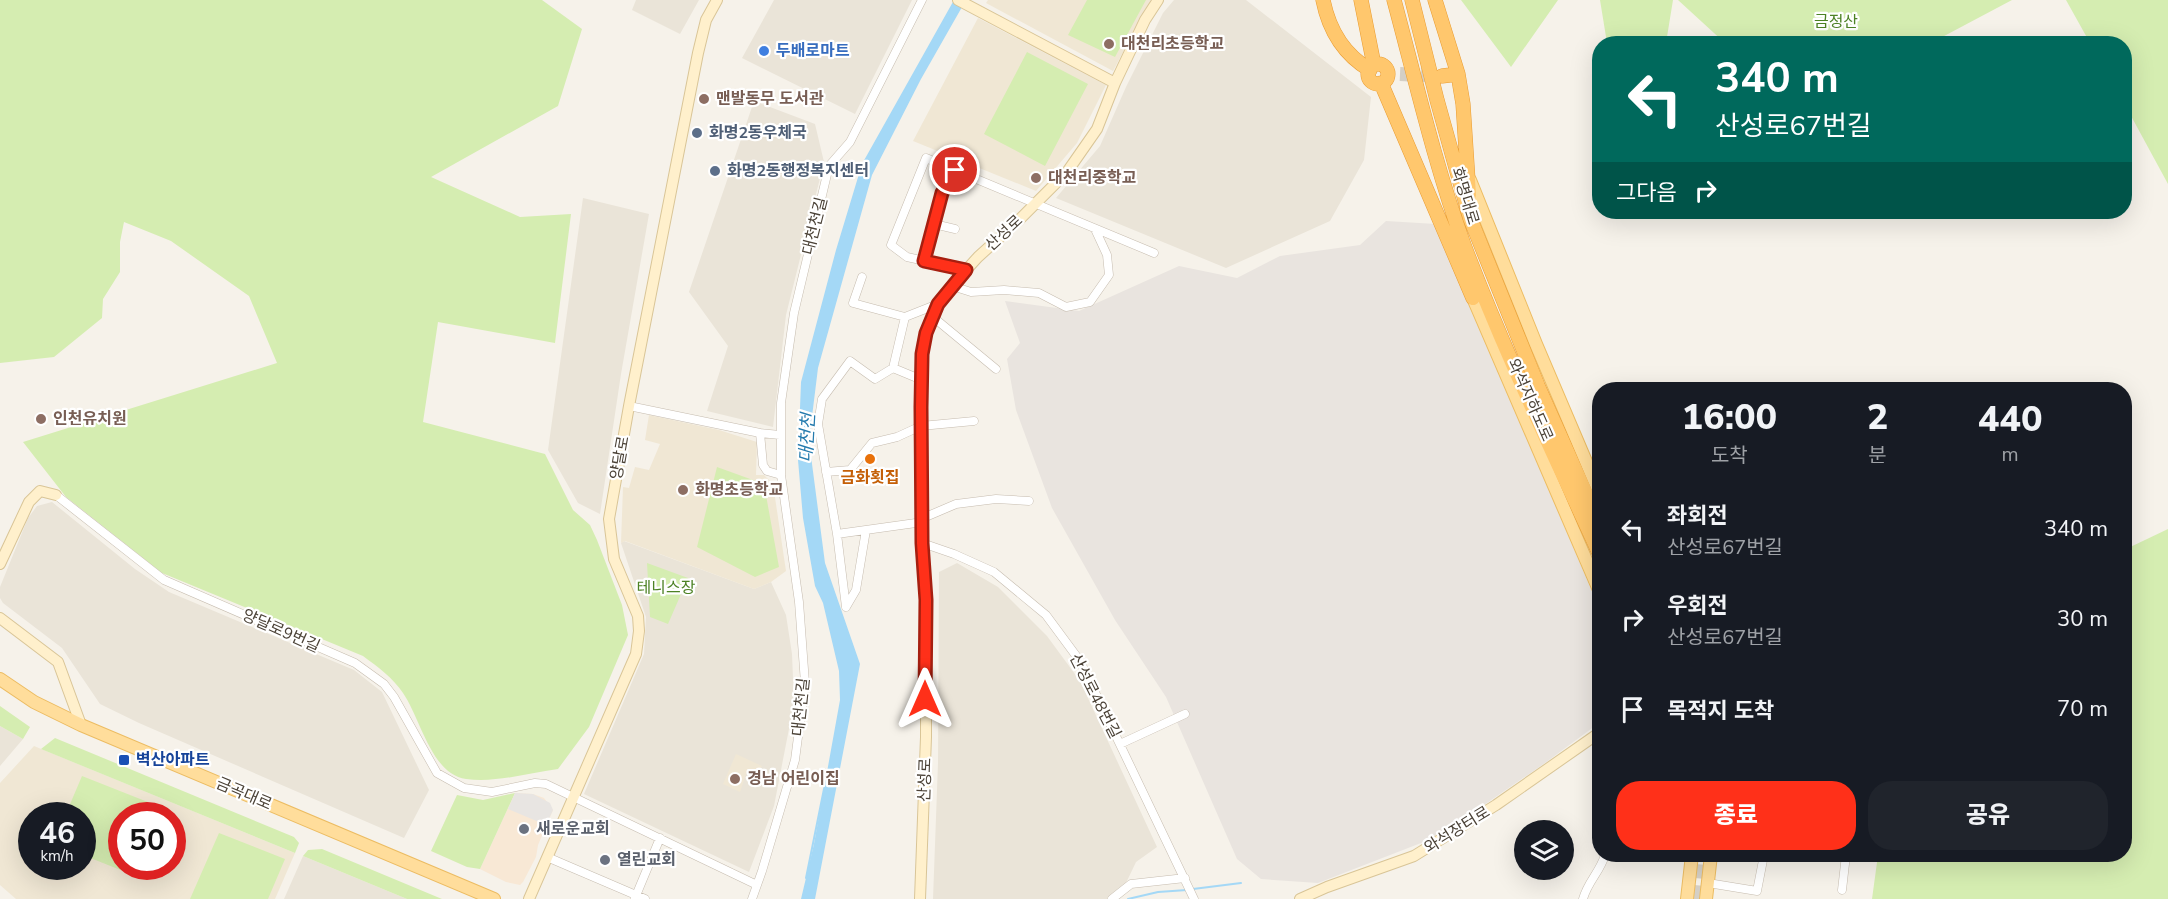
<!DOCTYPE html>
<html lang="ko">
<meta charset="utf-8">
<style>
body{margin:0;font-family:"Nunito Sans","Noto Sans KR",sans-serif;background:#20242c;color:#f1f3f6;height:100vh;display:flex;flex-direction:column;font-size:22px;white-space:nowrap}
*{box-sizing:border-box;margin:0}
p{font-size:20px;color:#9ea1a6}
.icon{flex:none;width:33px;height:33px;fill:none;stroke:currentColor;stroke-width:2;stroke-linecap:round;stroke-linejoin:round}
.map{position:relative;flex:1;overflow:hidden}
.drawer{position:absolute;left:1592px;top:382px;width:540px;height:480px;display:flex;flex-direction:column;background:#171b24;border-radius:24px;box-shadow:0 6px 24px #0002}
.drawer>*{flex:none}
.hud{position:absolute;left:1592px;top:36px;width:540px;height:183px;border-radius:24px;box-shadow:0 6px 24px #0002;background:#00695c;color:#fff;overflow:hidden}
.controls{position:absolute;left:1514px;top:820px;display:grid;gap:12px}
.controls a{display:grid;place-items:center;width:60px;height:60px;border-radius:50%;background:#171b24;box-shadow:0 6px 24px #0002;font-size:30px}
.speed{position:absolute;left:18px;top:802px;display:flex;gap:12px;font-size:30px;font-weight:700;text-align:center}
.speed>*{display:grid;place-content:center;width:78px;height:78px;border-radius:50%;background:#171b24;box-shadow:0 6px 24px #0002;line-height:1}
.speed small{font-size:15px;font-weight:400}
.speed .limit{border:9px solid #d22;background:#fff;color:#111}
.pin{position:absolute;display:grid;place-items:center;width:51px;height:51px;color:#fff;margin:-26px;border:3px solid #fff;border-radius:50%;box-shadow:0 2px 6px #0007}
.me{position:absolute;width:66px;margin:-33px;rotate:0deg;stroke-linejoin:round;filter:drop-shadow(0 0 4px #0008)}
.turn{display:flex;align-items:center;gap:21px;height:126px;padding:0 24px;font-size:27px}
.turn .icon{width:78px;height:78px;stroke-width:2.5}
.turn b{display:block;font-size:42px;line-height:51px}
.then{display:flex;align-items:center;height:57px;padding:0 24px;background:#0003;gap:12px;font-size:22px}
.eta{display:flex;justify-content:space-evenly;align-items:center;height:102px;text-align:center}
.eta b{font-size:36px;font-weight:800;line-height:42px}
.cta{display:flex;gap:12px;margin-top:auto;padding:12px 24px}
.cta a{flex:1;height:69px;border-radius:24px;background:#ff3019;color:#fff;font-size:24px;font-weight:800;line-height:69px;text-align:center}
.cta a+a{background:#20242c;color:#f1f3f6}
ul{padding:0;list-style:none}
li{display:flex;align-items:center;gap:18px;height:90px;padding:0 24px}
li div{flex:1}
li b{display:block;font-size:22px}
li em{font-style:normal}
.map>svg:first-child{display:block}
.residential{fill:#eae4d8}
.commercial{fill:#f8e8d5}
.industrial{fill:#e9e4df}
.education{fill:#f0e7d4;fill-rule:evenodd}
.green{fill:#d5edb1}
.parking{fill:#e8e5e2}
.water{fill:#a4d8f6}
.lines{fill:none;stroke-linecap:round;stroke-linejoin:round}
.stream{stroke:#a4d8f6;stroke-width:2}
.highway-tunnel{stroke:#d4cfc6;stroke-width:14;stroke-dasharray:14 7;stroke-linecap:butt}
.street-casing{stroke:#c6bcaf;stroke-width:9}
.secondary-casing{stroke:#d9c597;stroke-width:12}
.primary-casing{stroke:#ecbc62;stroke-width:14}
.highway-casing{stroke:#e99c32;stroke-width:15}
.street{stroke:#fff;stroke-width:8}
.secondary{stroke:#fff0cc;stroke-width:10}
.primary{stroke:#ffdd9b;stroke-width:12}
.highway{stroke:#ffc76d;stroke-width:14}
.route-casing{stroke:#a61f10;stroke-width:15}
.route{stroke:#ff3019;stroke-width:10}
.education-dot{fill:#8d6e63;stroke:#fff;stroke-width:2}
.shop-dot{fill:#3f7fe0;stroke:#fff;stroke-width:2}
.service-dot{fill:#5c6f8a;stroke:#fff;stroke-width:2}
.food-dot{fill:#e8710a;stroke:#fff;stroke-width:2}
.transit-dot{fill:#1a4fb4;stroke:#fff;stroke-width:2}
.worship-dot{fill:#6b7280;stroke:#fff;stroke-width:2}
.labels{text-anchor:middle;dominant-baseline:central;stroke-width:4.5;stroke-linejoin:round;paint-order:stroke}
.park-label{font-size:16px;fill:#4d8225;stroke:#fff}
.education-label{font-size:16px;font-weight:bold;fill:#785e54;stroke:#fff;text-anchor:start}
.shop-label{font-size:16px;font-weight:bold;fill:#366cbe;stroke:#fff;text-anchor:start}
.service-label{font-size:16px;font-weight:bold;fill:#4e5e75;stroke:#fff;text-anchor:start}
.street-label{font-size:16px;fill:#4b4237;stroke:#fff}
.food-label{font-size:16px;font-weight:bold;fill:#c56008;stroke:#fff}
.transit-label{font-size:16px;font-weight:bold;fill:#164399;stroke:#fff;text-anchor:start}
.worship-label{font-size:16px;font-weight:bold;fill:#5b616d;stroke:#fff;text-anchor:start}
.water-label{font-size:18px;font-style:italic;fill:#257bae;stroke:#fff}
</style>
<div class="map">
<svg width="2168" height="899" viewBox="0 0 2168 899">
<rect width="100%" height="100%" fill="#f6f2ea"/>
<path class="residential" d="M 636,0 L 699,0 L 680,34 L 632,10 Z
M 774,0 L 912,0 L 855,114 L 742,58 Z
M 1174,0 L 1246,0 L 1371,97 L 1364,160 L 1330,221 L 1226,268 L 1056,198 L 1100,146 L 1126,87 L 1163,13 Z
M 754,101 L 815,124 L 824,162 L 786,315 L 773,427 L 707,411 L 728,346 L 689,292 Z
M 583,198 L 649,214 L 621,374 L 600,514 L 578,503 L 548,450 Z
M 52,502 L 135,569 L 169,592 L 354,670 L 382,692 L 429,790 L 404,838 L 139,723 L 100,704 L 62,648 L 3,603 L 0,598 L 0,587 L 28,518 L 37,506 Z
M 624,541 L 754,589 L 771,582 L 786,615 L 792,654 L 794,703 L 774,806 L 749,872 L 584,794 L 644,654 L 646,617 L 621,543 Z
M 957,563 L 998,587 L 1047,636 L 1080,681 L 1157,847 L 1136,862 L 1126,883 L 1108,899 L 933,899 L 938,763 L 939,572 Z
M 0,726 L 23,739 L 0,766 Z
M 303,856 L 407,899 L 284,899 Z"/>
<path class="commercial" d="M 515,793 L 533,794 L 544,798 L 553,810 L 538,845 L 536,857 L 523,882 L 520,885 L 506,882 L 480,869 Z"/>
<path class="industrial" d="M 1386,221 L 1436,224 L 1599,608 L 1599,723 L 1545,763 L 1439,836 L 1318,883 L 1261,879 L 1237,859 L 1166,697 L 1115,620 L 1052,508 L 1016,410 L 1007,359 L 1020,343 L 1005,301 L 1079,311 L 1179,266 L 1237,278 L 1280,256 L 1360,245 Z"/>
<path class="education" d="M 988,0 L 1151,0 L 1113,71 L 986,3 Z
M 978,18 L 1106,85 L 1077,143 L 1036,191 L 913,141 Z
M 649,415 L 719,430 L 757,442 L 756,475 L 764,475 L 773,484 L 786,571 L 771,582 L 754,589 L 625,541 L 621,543 L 623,487 L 629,488 L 635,467 L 649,470 L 660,444 L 645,440 Z
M 34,746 L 295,853 L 275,899 L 16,899 L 0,885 L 0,783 ZM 32,816 L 82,816 L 82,867 L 32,867 ZM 122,816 L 172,816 L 172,867 L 122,867 Z
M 736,754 L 762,766 L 758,773 L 747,771 L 740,792 L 723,784 Z"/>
<path class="green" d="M 0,0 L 542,0 L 582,29 L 558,106 L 431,177 L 520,217 L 571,214 L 555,343 L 438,322 L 423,422 L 545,454 L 573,510 L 590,525 L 597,540 L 622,605 L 628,635 L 589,727 L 558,769 C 527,773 497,783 466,779 C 431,774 421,719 403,693 C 393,678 378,667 363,656 L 162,573 L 66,497 L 23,442 L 277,363 L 249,296 L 171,241 L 124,222 L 120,242 L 120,272 L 103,299 L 102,318 L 54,357 L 0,363 Z
M 1087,0 L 1146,0 L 1115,57 L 1068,35 Z
M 1461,0 L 1558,0 L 1511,67 Z
M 1600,0 L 1673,0 L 1666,43 L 1607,43 Z
M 1678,0 L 2012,0 L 1931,43 L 1726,44 Z
M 2066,0 L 2168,0 L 2168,184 L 2124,103 L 2124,44 L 2090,43 Z
M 1027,52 L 1088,84 L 1045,166 L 984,134 Z
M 717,467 L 764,484 L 779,567 L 755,577 L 697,547 Z
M 2168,529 L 2168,899 L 1872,899 L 1878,855 L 2124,855 L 2124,550 Z
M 647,563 L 688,578 L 668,624 L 650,617 Z
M 0,706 L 30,727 L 23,739 L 0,726 Z
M 55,738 L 294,837 L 299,843 L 295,853 L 41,749 Z
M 82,776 L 168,810 L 165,816 L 122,816 L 122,867 L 141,867 L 139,872 L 133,875 L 83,855 L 82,816 L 65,816 Z
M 515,793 L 480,869 L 467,867 L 431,851 L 457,795 L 483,800 Z
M 219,833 L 285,859 L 268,899 L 190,899 Z
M 322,849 L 442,899 L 407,899 L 303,856 L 308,850 Z"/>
<path class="parking" d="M 515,793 L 533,794 L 550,803 L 553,810 L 546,825 L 508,809 Z"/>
<path class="water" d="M 954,0 L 966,0 L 921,79 L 872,175 L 818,368 L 809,441 L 825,563 L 860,664 L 815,899 L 801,899 L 814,844 L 840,700 L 839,671 L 823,603 L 815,586 L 803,518 L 798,460 L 801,382 L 836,250 L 862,164 Z"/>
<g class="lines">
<path class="stream" d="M 806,878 L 825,784
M 1193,889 L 1241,883
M 1128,899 L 1158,892 L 1187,890"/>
<path class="highway-tunnel" d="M 1400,74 L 1442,76
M 1694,899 L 1698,855"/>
<g class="street-casing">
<path id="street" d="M 934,224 L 955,229
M 924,261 L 942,193 L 955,170
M 966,270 L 907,257 L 891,245 L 926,158 L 1154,253
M 862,277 L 853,303 L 905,317
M 952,286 L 971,292 L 1004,290 L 1039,293 L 1066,307 L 1090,302 L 1109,275 L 1107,255 L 1095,229
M 933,317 L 996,369
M 893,368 L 922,380
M 629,406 L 760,433 L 763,465 L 767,471 L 781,475
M 760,433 L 780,435
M 826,472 L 850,470 L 872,443 L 897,437 L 921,426 L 974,421
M 56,495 L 164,580 L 355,663 L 384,684 L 394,697 L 437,773 L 464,788 L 492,792 L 535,783 L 546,784 L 757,885
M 923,518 L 956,504 L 996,499 L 1029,501
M 837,534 L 923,522
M 922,543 L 954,554 L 994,572 L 1046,615 L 1080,661 L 1194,899
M 846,607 L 837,534 L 818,424 L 822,399 L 850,361 L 875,379 L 893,368 L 905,317 L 938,304
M 846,607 L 856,590 L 866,530
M 1120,744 L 1185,714
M 547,857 L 645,899
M 1708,883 L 1757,891 L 1764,855
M 1842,890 L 1846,855
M 635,898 L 660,838
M 752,899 L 762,871 L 795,760 L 805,683 L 799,602 L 781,475 L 781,403 L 794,313 L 829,166 L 850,142 L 922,0
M 1112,899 L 1131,884 L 1185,878
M 1583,899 C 1588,881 1600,872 1605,855"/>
</g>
<g class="secondary-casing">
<path id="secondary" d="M 958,0 L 1115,83
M 0,564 L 29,502 L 40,491 L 56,495
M 0,618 L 58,662 L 81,725
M 529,899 L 636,654 L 639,631 L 638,616 L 614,559 L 609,519 L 629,406 L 698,53 L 706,20 L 717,0
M 920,899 L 926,737 L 926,600 L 922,543 L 921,407 L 923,354 L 926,333 L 938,304 L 949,289 L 978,257 L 1020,219 L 1067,172 L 1097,129 L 1115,83 L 1145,20 L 1158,0
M 1300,899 L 1327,887 L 1414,856 L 1496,805 L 1599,733"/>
</g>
<g class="primary-casing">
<path id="primary" d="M 1470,180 L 1536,344 L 1599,492
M 1473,298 L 1599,590
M 0,679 L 34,702 L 81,725 L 494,899
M 1687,899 L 1692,855
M 1706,899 L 1711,855"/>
</g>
<g class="highway-casing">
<path id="highway" d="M 1323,0 C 1329,30 1343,54 1370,70
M 1361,0 L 1374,65
M 1394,0 C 1416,82 1435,165 1464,245 C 1503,349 1553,452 1599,553
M 1412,0 L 1437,100 L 1470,218 L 1538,386 L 1599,523
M 1435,0 L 1458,74 L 1463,104 L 1469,195
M1368 74a10 10 0 1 1 20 0a10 10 0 1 1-20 0Z
M 1442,76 L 1458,74
M 1381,83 L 1473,298"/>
</g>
<use href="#street" class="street"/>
<use href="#secondary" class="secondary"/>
<use href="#primary" class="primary"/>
<use href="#highway" class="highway"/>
</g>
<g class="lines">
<g class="route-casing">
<path id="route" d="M 925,699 L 926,600 L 922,543 L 921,407 L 922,354 L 926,333 L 938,304 L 966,270 L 924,261 L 942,193 L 955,170"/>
</g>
<use href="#route" class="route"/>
</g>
<g class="education-dot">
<circle cx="1109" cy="44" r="6"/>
<circle cx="704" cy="99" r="6"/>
<circle cx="1036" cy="178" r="6"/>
<circle cx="41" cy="419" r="6"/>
<circle cx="683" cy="490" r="6"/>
<circle cx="735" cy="779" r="6"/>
</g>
<circle class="shop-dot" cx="764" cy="51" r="6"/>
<g class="service-dot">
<circle cx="697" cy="133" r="6"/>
<circle cx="715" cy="171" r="6"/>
</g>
<circle class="food-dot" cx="870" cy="459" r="6"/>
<rect class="transit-dot" x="118" y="754" width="12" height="12" rx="3"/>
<g class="worship-dot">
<circle cx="524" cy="829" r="6"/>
<circle cx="605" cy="860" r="6"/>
</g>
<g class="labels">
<g class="park-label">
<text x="1836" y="22">금정산</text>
<text x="666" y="588">테니스장</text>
</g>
<g class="education-label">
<text x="1121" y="44">대천리초등학교</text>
<text x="716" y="99">맨발동무 도서관</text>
<text x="1048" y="178">대천리중학교</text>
<text x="53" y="419">인천유치원</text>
<text x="695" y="490">화명초등학교</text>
<text x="747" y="779">경남 어린이집</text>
</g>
<g class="shop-label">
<text x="776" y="51">두배로마트</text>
</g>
<g class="service-label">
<text x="709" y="133">화명2동우체국</text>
<text x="727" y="171">화명2동행정복지센터</text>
</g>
<g class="street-label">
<text transform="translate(1465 196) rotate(73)">화명대로</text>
<text transform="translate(815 226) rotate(-76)">대천천길</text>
<text transform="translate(1004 233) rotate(-43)">산성로</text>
<text transform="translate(1530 400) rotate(66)">와석지하도로</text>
<text transform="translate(620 458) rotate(-80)">양달로</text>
<text transform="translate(281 631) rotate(24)">양달로9번길</text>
<text transform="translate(1095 696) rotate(63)">산성로48번길</text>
<text transform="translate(801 707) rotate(-84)">대천천길</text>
<text transform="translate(925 780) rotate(-88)">산성로</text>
<text transform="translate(244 794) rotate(23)">금곡대로</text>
<text transform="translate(1457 830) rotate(-32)">와석장터로</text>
</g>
<g class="food-label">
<text x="870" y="478">금화횟집</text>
</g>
<g class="transit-label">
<text x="136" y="760">벽산아파트</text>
</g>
<g class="worship-label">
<text x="536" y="829">새로운교회</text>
<text x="617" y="860">열린교회</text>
</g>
<g class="water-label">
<text transform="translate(807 438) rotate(-87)">대천천</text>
</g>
</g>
</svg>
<div class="controls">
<a><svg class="icon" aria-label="layers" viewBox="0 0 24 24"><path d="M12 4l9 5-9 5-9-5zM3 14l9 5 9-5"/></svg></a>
</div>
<div class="speed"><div>46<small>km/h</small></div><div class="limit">50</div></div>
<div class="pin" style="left:955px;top:170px;background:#d93025"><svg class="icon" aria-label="arrive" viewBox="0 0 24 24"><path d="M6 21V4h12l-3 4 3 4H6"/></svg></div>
<svg class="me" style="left:925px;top:699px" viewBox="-20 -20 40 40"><path d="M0-17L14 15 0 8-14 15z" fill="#ff3019" stroke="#fff" stroke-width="4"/></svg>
<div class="hud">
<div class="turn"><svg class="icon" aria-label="left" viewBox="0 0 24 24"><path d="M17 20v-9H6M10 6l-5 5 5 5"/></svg><div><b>340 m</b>산성로67번길</div></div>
<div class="then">그다음<svg class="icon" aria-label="right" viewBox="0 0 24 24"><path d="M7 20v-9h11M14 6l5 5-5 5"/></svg></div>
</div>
<section class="drawer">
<div class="eta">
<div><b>16:00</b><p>도착</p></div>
<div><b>2</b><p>분</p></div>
<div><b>440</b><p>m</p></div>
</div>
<ul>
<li><svg class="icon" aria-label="left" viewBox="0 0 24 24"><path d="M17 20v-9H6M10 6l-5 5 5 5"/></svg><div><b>좌회전</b><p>산성로67번길</p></div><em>340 m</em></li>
<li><svg class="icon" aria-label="right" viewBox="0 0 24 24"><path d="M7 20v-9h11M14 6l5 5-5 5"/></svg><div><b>우회전</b><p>산성로67번길</p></div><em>30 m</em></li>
<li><svg class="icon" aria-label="arrive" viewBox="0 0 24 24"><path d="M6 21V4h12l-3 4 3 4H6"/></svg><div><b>목적지 도착</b></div><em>70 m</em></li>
</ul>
<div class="cta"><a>종료</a><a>공유</a></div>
</section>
</div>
